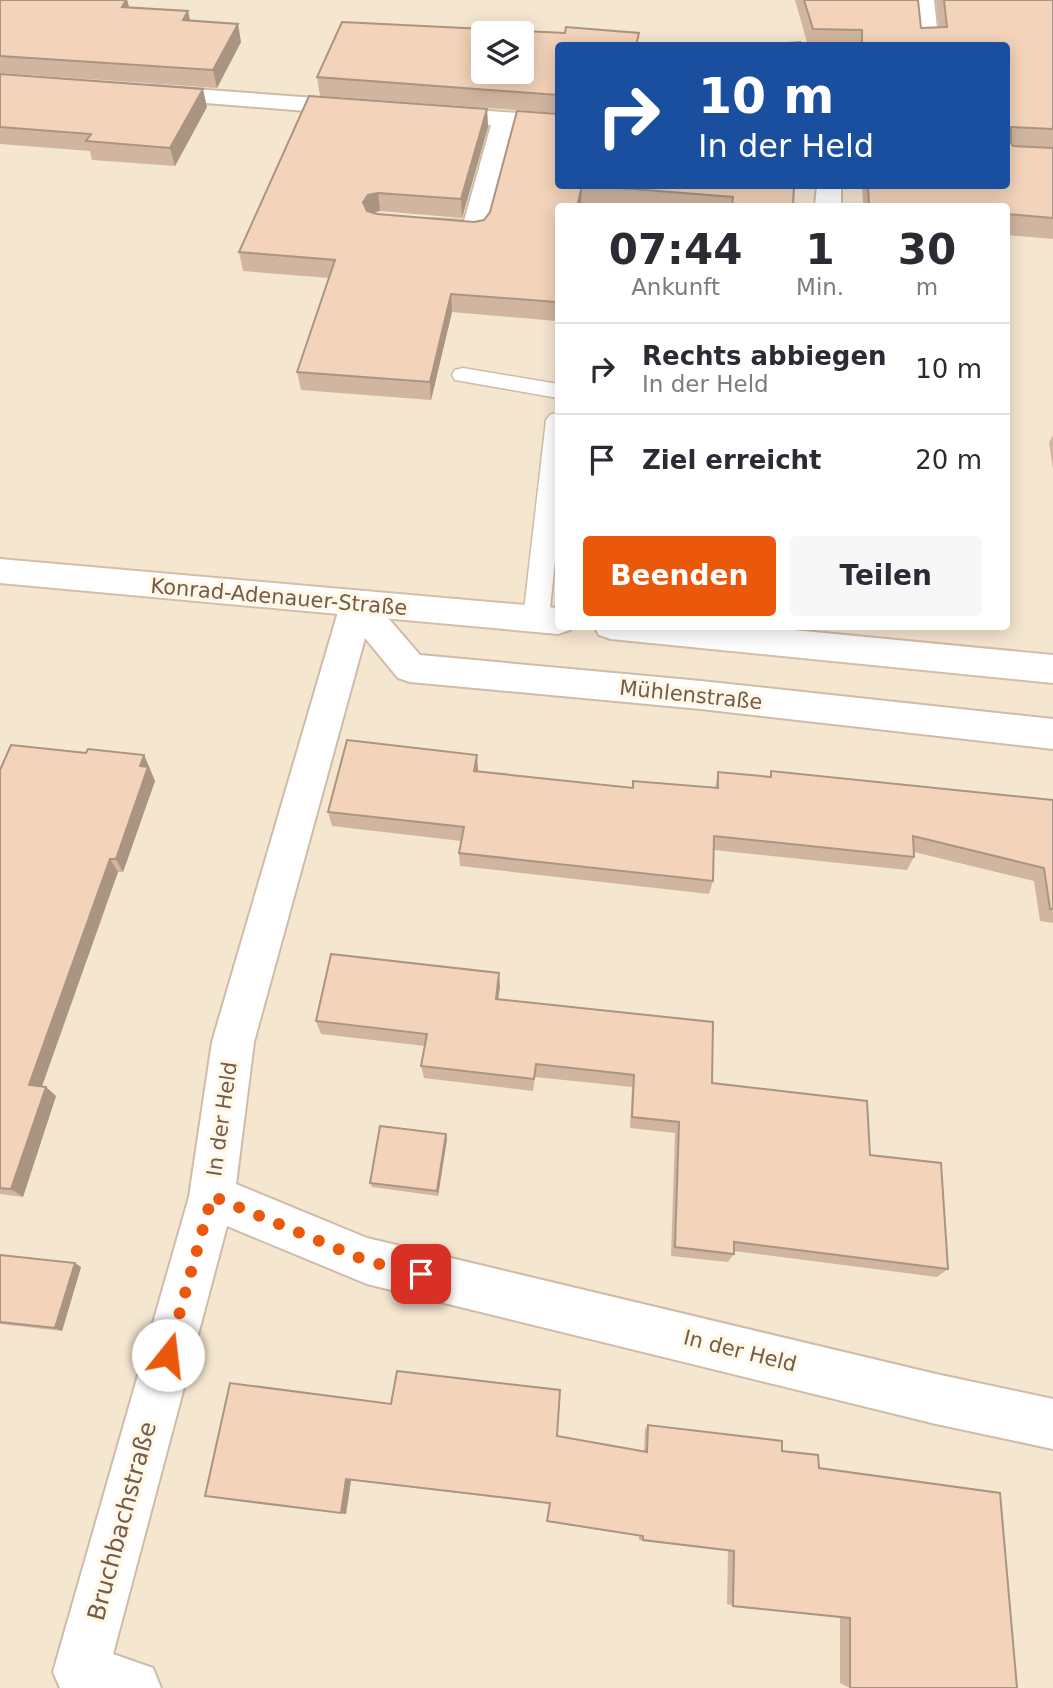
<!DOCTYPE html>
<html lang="de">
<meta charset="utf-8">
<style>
body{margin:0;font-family:"DejaVu Sans",sans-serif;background:#f7f7f7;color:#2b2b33;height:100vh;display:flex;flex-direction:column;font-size:26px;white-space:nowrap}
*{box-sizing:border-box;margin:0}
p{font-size:23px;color:#7c7c81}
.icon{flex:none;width:38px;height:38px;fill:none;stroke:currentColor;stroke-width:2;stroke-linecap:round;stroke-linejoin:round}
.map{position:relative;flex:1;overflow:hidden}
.drawer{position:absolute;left:555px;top:203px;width:455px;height:427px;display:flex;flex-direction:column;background:#fff;border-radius:7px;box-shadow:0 4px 18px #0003}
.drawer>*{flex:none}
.top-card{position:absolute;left:555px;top:42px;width:455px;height:147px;border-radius:7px;box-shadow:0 4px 18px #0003;background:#1a4fa0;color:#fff;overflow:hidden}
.controls{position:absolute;left:471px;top:21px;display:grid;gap:14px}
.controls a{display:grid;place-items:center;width:63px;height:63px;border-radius:7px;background:#fff;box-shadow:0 4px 18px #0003;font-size:35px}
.pin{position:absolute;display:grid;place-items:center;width:60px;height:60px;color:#fff;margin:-30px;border-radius:14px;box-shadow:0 4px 10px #0006}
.me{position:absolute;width:77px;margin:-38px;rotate:16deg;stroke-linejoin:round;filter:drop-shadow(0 0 5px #0008)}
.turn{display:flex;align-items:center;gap:24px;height:147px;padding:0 28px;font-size:32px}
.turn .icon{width:91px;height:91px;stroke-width:2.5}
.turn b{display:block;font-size:49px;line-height:60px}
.eta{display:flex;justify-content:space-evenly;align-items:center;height:119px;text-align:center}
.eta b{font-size:42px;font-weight:800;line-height:49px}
.action{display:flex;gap:14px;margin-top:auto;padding:14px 28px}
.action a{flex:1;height:80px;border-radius:7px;background:#ea580c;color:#fff;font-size:28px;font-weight:800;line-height:80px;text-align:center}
.action a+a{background:#f7f7f7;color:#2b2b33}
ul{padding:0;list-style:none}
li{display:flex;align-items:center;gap:21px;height:91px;padding:0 28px;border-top:2px solid #e1e1e2}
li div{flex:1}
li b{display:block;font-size:26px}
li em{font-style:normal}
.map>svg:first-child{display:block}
.residential{fill:#f5e6d0;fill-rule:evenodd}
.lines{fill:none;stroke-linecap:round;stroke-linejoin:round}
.service-casing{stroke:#cebca9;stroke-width:3}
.minor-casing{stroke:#cebca9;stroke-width:4}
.secondary-casing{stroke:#d4bea8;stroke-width:4}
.service{fill:#fff;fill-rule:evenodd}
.minor{fill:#fff;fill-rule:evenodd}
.secondary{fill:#fff;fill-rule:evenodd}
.wall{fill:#d1b59f}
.shaded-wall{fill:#aa9482}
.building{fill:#f3d3b9;stroke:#aa9482;stroke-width:2;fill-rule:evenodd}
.route{stroke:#ea580c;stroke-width:12;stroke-dasharray:0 21.6}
.labels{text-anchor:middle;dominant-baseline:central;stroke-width:7;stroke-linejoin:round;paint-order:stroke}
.street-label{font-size:21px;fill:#755b48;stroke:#fff8e9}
.near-street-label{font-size:24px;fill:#755b48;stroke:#fff8e9}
</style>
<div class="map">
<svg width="1053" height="1688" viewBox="0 0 1053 1688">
<rect width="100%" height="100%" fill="#fdf4e2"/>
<path class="residential" d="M 0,0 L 1053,0 L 1053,1688 L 0,1688 ZM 483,33 L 522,33 L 522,72 L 483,72 ZM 558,46 L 1006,46 L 1006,186 L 558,186 ZM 558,206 L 1006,206 L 1006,626 L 558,626 Z"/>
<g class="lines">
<g class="service-casing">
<path id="service" d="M 463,368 L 558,384 L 558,398 L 455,380 L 452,375 L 455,370 Z
M 558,412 L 558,530 L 549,619 L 545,626 L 536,629 L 527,626 L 523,619 L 546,420 L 550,415 Z"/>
</g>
<g class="minor-casing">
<path id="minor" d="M 912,0 L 934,0 L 939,46 L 917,46 Z
M 152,86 L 357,101 L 365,103 L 369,108 L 365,113 L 357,115 L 144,98 L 140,93 L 144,88 Z
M 435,107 L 558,116 L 558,130 L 515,127 L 488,230 L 484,236 C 466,240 441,237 423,233 L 419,227 L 423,221 L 432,219 L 464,221 L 491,125 L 427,119 L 423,114 L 427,109 Z
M 817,186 L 841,186 L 841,206 L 815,206 Z
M 357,592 L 369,596 L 420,655 L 701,681 L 1053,719 L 1053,749 L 701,709 L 410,682 L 398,678 L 365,638 L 254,1042 L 236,1184 L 367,1238 L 936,1374 L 1053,1399 L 1053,1449 L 936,1424 L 367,1284 L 227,1226 L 113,1654 L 153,1668 L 161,1688 L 60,1688 L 53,1672 L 189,1197 L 212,1042 L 340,605 L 345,596 Z"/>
</g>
<g class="secondary-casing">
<path id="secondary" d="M 0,559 L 558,608 L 558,626 L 572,626 L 570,630 L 558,634 L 0,583 Z
M 594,626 L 752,626 L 1053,655 L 1053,683 L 611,639 L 599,635 Z"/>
</g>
<use href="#service" class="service"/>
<use href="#minor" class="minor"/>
<use href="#secondary" class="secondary"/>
</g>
<path class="wall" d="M 0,0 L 127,0 L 129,8 L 190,21 L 241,42 L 217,88 L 0,73 Z
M 795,0 L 918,0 L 921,28 L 939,27 L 936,0 L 1053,0 L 1053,239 L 1006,235 L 1006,206 L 863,206 L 862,186 L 1006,186 L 1006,46 L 808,46 Z
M 558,46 L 558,113 L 320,96 L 317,77 Z
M 0,74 L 207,107 L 175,166 L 92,160 L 90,151 L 0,144 Z
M 487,109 L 488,127 L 462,218 L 380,211 L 374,213 L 474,222 L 484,220 L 490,212 L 558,186 L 794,186 L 793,206 L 621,206 L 582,203 L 556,321 L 452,312 L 431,400 L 301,390 L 297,372 L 329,278 L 243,271 L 239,252 Z
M 1053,435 L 1053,469 L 1049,443 Z
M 144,755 L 155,781 L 123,872 L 118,872 L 42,1087 L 56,1096 L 23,1197 L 0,1194 L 0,770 Z
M 478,769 L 478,771 L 632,788 L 715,788 L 718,772 L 770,777 L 771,771 L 1053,800 L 1053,923 L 1040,921 L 1034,881 L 914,852 L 914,857 L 907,870 L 714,850 L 713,881 L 709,894 L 460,866 L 459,853 L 461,841 L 332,826 L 328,812 Z
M 500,987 L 498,999 L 712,1083 L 870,1155 L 948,1269 L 937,1277 L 734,1251 L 734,1254 L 728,1262 L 671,1256 L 675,1133 L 630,1128 L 632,1087 L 535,1077 L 533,1091 L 424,1078 L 421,1066 L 425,1046 L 321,1034 L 316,1021 Z
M 447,1139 L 438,1196 L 372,1187 L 370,1183 Z
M 0,1255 L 75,1263 L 81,1267 L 62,1331 L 0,1324 Z
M 648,1425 L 782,1451 L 819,1468 L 1000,1493 L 850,1688 L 840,1683 L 840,1617 L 733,1606 L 727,1604 L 728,1550 L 639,1540 L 639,1536 L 547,1522 L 549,1504 L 351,1480 L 346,1514 L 205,1496 L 557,1436 L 644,1452 L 645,1429 Z"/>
<path class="shaded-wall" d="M 126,0 L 127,0 L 132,16 L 122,7 Z
M 188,11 L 192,29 L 183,20 Z
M 238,24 L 241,42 L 217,88 L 213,70 Z
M 203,89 L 207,107 L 175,166 L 170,148 Z
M 487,109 L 488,127 L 462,218 L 461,199 Z
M 582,186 L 581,206 L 577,206 Z
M 378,193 L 380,211 L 370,213 L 365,221 L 363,202 L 368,195 Z
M 558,293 L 558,309 L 556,321 L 556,302 Z
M 451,294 L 452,312 L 431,400 L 430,382 Z
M 144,755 L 155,781 L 123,872 L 116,859 Z
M 477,755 L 478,769 L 475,785 L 474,771 Z
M 110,859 L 118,872 L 39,1094 L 29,1085 Z
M 499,973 L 500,987 L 496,1012 L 496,999 Z
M 46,1087 L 56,1096 L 23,1197 L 11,1189 Z
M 446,1134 L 447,1139 L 438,1196 L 437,1191 Z
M 75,1263 L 81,1267 L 62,1331 L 55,1328 Z
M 346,1479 L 351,1480 L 346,1514 L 341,1513 Z"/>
<path class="building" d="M 0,0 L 126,0 L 122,7 L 188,11 L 183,20 L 238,24 L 213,70 L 0,56 Z
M 804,0 L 918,0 L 921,28 L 947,27 L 944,0 L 1053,0 L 1053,129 L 1011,127 L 1011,143 L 1013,146 L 1053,148 L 1053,218 L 1006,214 L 1006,206 L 869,206 L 868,186 L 1006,186 L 1006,46 L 862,46 L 862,30 L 813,29 Z
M 342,22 L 565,33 L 566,27 L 639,33 L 636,46 L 558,46 L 558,95 L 317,77 ZM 483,33 L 522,33 L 522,72 L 483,72 Z
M 800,42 L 800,46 L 748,46 Z
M 0,74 L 203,89 L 170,148 L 86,141 L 91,134 L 0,127 Z
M 309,96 L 487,109 L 461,199 L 378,193 L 368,195 L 363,202 L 367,211 L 377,214 L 474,222 L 484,220 L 490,212 L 517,111 L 558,114 L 558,186 L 582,186 L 577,206 L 558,206 L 558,293 L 556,302 L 451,294 L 430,382 L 297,372 L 335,260 L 239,252 Z
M 596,186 L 794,186 L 793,206 L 732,206 L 733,197 Z
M 347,740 L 477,755 L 474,771 L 633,788 L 633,781 L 718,788 L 718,772 L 771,777 L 771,771 L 1053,800 L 1053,909 L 1050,909 L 1044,868 L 913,836 L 914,857 L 714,836 L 713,881 L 459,853 L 464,827 L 328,812 Z
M 11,745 L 86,753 L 88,749 L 144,755 L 140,766 L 148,767 L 116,859 L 110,859 L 29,1085 L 46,1087 L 11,1189 L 0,1188 L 0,770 Z
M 331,954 L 499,973 L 496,999 L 713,1022 L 712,1083 L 867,1101 L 870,1155 L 941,1163 L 948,1269 L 734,1242 L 734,1254 L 675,1247 L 679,1122 L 632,1117 L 634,1075 L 536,1064 L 534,1079 L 421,1066 L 427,1034 L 316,1021 Z
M 380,1126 L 446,1134 L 437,1191 L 370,1183 Z
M 0,1255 L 75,1263 L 55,1328 L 0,1322 Z
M 397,1371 L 560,1390 L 557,1436 L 647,1452 L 648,1425 L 782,1441 L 782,1451 L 818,1455 L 819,1468 L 1000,1493 L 1017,1688 L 850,1688 L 850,1618 L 733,1606 L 734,1551 L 643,1540 L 643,1536 L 547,1521 L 550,1503 L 346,1479 L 341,1513 L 205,1496 L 230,1383 L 391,1404 Z"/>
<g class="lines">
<path class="route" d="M 168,1355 L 212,1196 L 367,1261 L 421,1274"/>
</g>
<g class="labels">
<g class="street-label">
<text transform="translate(279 597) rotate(5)">Konrad-Adenauer-Straße</text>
<text transform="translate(691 695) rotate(6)">Mühlenstraße</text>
<text transform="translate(222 1119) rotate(-82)">In der Held</text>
<text transform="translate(740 1351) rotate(14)">In der Held</text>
</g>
<g class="near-street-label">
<text transform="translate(122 1521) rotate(-75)">Bruchbachstraße</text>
</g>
</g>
</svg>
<div class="controls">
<a><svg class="icon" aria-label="layers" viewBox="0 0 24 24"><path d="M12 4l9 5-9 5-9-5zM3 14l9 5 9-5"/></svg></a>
</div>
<div class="pin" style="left:421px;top:1274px;background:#d93025"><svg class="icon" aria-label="arrive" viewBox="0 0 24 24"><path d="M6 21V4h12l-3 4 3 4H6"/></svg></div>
<svg class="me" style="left:168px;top:1355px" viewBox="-20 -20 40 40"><circle r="19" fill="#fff"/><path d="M0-13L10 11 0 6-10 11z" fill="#ea580c"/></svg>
<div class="top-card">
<div class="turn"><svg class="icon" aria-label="right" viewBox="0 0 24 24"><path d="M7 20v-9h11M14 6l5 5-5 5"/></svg><div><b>10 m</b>In der Held</div></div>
</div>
<section class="drawer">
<div class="eta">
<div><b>07:44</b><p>Ankunft</p></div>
<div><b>1</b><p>Min.</p></div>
<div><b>30</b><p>m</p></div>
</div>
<ul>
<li><svg class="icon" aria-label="right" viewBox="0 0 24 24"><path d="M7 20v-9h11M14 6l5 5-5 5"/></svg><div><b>Rechts abbiegen</b><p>In der Held</p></div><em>10 m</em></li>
<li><svg class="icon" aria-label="arrive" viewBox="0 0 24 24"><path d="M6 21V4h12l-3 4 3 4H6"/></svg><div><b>Ziel erreicht</b></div><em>20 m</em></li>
</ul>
<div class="action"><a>Beenden</a><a>Teilen</a></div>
</section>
</div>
